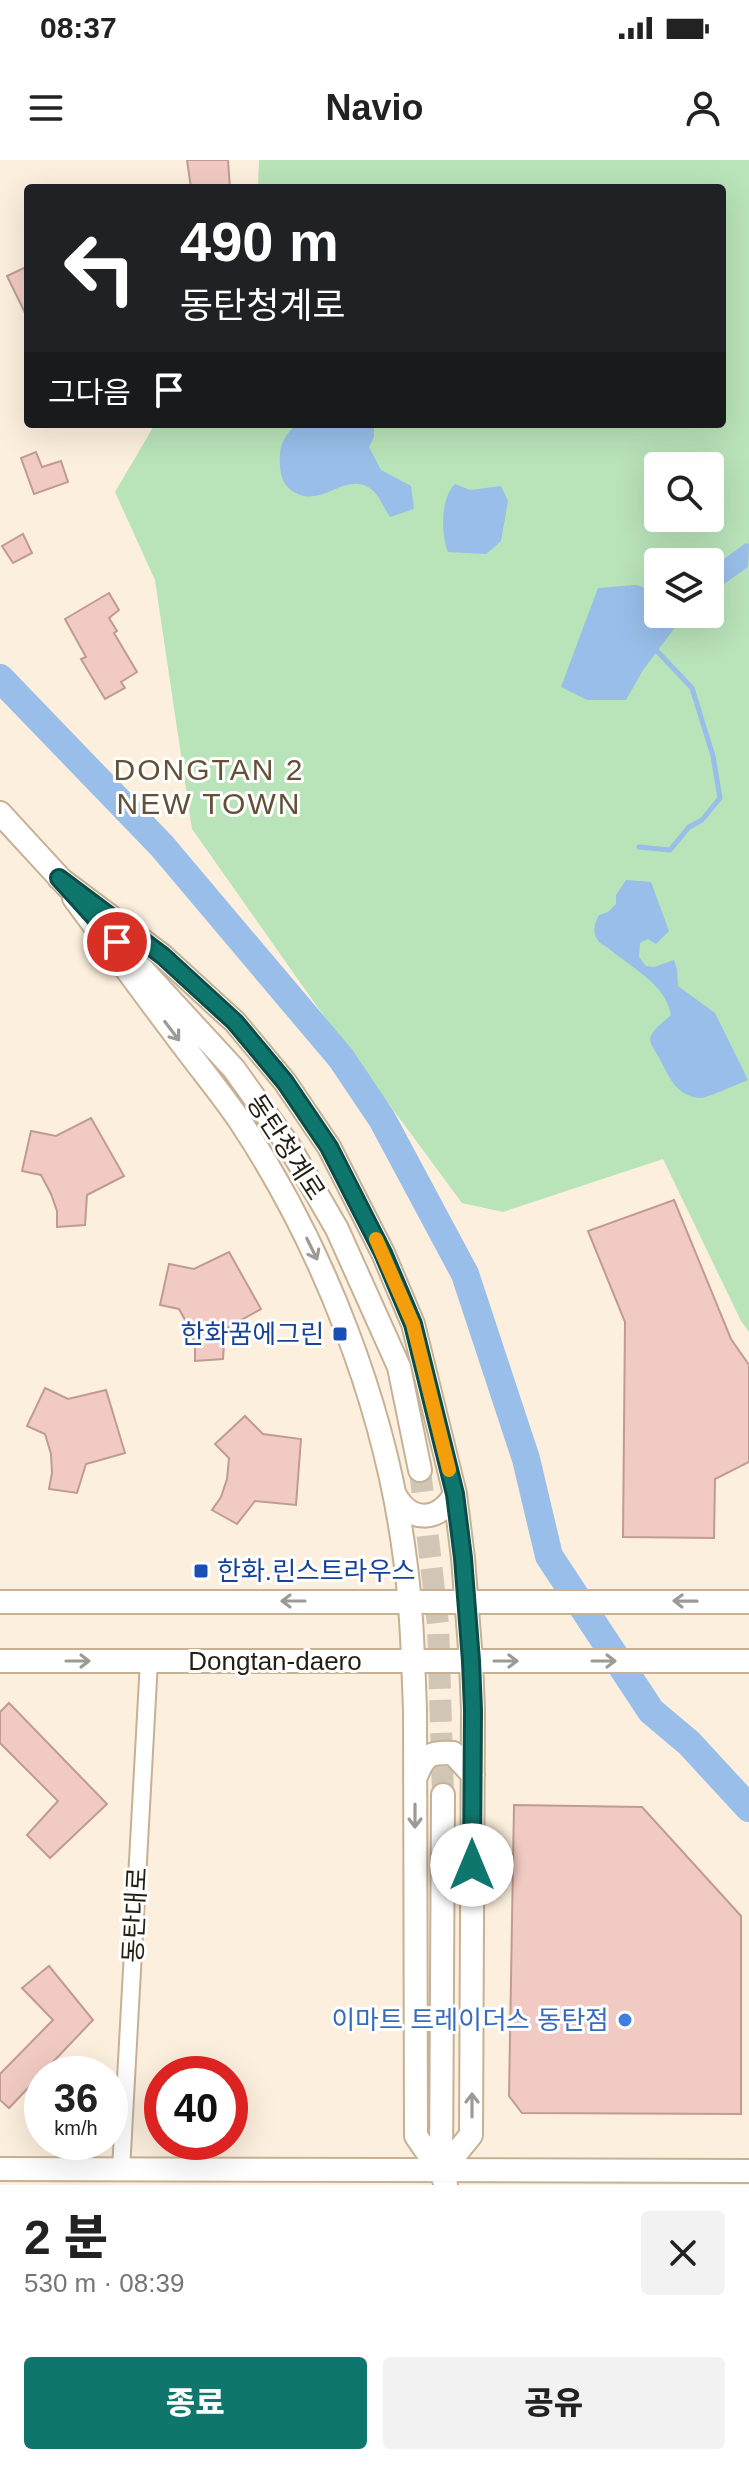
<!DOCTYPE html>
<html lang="ko">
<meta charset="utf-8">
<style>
body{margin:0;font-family:Helvetica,"Noto Sans KR",sans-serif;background:#f2f2f2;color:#222;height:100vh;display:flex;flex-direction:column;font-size:30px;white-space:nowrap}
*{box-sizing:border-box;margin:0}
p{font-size:26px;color:#767676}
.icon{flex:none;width:44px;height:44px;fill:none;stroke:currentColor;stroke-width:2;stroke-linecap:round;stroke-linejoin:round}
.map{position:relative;height:2025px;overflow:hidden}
.details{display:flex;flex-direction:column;background:#fff;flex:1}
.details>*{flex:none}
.top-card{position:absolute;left:24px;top:24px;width:702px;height:244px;border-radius:8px;box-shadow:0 8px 32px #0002;background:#202124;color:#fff;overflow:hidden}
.controls{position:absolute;left:644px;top:292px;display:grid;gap:16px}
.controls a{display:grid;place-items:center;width:80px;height:80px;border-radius:8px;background:#fff;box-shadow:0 8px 32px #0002;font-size:40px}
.speed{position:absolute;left:24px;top:1896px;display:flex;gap:16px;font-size:40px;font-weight:700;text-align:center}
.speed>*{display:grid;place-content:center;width:104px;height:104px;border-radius:50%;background:#fff;box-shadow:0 8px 32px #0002;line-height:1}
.speed small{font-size:20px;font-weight:400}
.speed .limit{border:12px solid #d22;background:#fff;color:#111}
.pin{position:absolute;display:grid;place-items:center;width:68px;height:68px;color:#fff;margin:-34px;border:4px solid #fff;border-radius:50%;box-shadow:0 2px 8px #0007}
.me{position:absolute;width:88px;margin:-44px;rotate:0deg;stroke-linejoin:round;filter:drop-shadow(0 0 6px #0008)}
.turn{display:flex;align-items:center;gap:28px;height:168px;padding:0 24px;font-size:36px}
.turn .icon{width:104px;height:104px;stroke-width:2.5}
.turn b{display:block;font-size:56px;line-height:68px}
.then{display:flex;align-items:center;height:76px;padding:0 24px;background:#0003;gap:16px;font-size:30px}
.round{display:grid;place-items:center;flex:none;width:84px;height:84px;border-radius:8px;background:#f2f2f2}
.headline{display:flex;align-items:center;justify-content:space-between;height:136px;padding:0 24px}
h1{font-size:48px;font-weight:800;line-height:60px}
.primary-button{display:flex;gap:16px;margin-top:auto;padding:16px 24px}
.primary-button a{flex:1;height:92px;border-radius:8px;background:#0f766e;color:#fff;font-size:32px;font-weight:800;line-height:92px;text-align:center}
.primary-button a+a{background:#f2f2f2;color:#222}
.status{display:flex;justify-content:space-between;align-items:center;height:56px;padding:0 40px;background:#fff;direction:ltr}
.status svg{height:22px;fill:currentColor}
header{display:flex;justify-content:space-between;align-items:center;height:104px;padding:0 24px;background:#fff;font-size:36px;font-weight:800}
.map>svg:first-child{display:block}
.green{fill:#b9e3b9;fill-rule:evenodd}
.water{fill:#98bee9}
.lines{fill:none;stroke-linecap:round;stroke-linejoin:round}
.stream{stroke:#98bee9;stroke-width:5}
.river{stroke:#98bee9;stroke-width:28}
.building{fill:#f1cbc3;stroke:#c09b93;stroke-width:2}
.secondary-tunnel{stroke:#d1c5b5;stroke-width:22;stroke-dasharray:22 11;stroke-linecap:butt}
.street-casing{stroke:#c6b195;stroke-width:20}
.secondary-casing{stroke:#c6b195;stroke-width:26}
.street{stroke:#fff;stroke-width:16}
.secondary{stroke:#fff;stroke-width:22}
.oneway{stroke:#9d9a95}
.route-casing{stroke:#0a4d48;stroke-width:20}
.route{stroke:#0f766e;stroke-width:14}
.slow{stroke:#f59e0b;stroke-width:14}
.transit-dot{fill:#1a4fb4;stroke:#fff;stroke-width:3}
.shop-dot{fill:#3f7fe0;stroke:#fff;stroke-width:3}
.labels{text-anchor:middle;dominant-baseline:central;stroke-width:6;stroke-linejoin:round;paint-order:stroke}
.street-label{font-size:26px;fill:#251e13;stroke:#fff}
.transit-label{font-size:26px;fill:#164399;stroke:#fff;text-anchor:end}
.shop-label{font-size:26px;fill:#366cbe;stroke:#fff;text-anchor:end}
.quarter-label{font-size:30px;letter-spacing:2px;fill:#635037;stroke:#fff}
</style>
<div class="status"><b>08:37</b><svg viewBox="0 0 49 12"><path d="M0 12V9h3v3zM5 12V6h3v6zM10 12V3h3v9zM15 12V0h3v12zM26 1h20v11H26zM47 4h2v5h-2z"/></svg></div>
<header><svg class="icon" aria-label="menu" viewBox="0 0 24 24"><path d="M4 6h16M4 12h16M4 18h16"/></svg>Navio<svg class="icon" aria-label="person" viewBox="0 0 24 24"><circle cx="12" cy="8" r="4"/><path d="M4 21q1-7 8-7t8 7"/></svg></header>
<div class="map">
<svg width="749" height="2025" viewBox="0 0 749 2025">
<rect width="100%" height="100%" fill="#fcefdd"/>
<path class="green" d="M 259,0 L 749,0 L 749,1172 L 741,1161 L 663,999 L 503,1052 L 462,1043 L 321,852 L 192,669 L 155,420 L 115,332 L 155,264 L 722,264 L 722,28 L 258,28 ZM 658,306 L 710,306 L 710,358 L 658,358 ZM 658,402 L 710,402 L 710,454 L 658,454 Z"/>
<path class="water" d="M 297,264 L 374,264 L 374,277 L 369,287 L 381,310 L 411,326 L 414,349 L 390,357 C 383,347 379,333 368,327 C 342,313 320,351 291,330 C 281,323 279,308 280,296 C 280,282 287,273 297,264 Z
M 455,324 L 470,330 L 501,326 L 508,341 L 501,381 L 486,394 L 448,392 C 441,373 440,339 455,324 Z
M 746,383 L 749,384 L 748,407 L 710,434 L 710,409 Z
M 636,425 L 658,432 L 658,454 L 685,454 L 643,510 L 626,540 L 587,540 L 561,527 L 598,428 Z
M 626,720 L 651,722 L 669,771 L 656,784 L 648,779 L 640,783 L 639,797 L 646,806 L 654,807 L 674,800 L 677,810 L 678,826 L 715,853 L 748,920 C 740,923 707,938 701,938 C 674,936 669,915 658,896 C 655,890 650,885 650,879 C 651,870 665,861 671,855 C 666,823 629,807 607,787 C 603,785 599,783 597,779 C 592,771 595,762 599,755 L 608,752 L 616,744 L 616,735 Z"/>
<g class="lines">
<path class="stream" d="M 639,687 L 670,690 L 689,667 L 702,660 L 720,638 L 713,596 L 692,528 L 657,491"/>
<path class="river" d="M 0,518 L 162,686 L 341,898 L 382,959 L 465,1114 L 526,1299 L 549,1396 L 651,1551 L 689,1583 L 749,1648"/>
</g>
<path class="building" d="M 187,0 L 228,0 L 230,28 L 191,28 Z
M 28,106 L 28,159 L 7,116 Z
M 36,292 L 42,307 L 61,301 L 68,322 L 34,334 L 21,298 Z
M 23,374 L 32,393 L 13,403 L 2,386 Z
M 109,433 L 119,450 L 109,458 L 117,471 L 114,473 L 137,512 L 121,522 L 125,528 L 105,539 L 81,499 L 86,497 L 65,459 Z
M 91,958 L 124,1016 L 87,1035 L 85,1065 L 57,1067 L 57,1051 L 51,1034 L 41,1015 L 22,1011 L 31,971 L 56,976 Z
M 674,1040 L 731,1179 L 749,1205 L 749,1302 L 715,1319 L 714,1378 L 623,1377 L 625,1162 L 588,1071 Z
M 229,1092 L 261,1149 L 225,1169 L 223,1199 L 195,1201 L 195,1185 L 189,1167 L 179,1149 L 160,1145 L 169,1104 L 194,1109 Z
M 45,1228 L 68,1239 L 106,1230 L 125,1293 L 86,1304 L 77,1333 L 49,1329 L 52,1313 L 51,1294 L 45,1274 L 27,1266 Z
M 245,1256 L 263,1274 L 301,1279 L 296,1345 L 255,1341 L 237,1364 L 212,1350 L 221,1337 L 227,1319 L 229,1298 L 215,1284 Z
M 9,1543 L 107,1644 L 50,1698 L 27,1675 L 58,1641 L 0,1583 L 0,1552 Z
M 514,1645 L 642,1647 L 741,1756 L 741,1954 L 522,1953 L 509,1936 Z
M 49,1806 L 93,1860 L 9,1948 L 0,1940 L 0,1914 L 53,1860 L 22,1828 Z"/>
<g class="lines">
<path class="secondary-tunnel" d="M 420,1310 L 438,1464 L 443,1635"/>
<g class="street-casing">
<path id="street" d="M 121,2010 L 149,1501"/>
</g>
<g class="secondary-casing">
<path id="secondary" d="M 0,653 L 68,727
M 59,718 L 163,796 L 235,862 L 285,922 L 329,987 L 383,1093 L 413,1164 L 455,1334 L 463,1398 L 471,1501 L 473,1550 L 471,1975 L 441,2012
M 74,738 C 111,788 148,839 186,889 C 204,913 223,936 240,961 C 324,1088 386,1248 405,1399 C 412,1449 413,1500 415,1550 L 416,1976 L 441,2012 L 446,2025
M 142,809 L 234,909 L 289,986 L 337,1069 L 399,1207 L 420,1310
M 394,1333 C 409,1363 438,1363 455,1334
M 0,1442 L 749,1442
M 0,1501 L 749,1501
M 415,1619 C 424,1596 427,1592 453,1593 L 473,1615
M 0,2009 L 749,2011
M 441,2013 L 443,1635"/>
</g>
<use href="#street" class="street"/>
<use href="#secondary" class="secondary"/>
</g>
<defs><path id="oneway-shaft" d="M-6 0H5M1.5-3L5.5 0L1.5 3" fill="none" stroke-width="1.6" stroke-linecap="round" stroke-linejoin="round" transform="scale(2)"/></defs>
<g class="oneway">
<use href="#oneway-shaft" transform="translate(172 871) rotate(53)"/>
<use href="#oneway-shaft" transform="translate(312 1089) rotate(64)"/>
<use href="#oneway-shaft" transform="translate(293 1441) rotate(180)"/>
<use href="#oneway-shaft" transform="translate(685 1441) rotate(-179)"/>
<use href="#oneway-shaft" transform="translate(78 1501)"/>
<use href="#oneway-shaft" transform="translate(506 1501)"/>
<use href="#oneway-shaft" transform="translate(604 1501)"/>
<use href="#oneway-shaft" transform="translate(415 1656) rotate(90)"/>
<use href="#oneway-shaft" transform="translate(472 1945) rotate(-90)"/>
</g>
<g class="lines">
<g class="route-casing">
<path id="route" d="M 117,782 L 59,718 L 163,796 L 235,862 L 285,922 L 329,987 L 383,1093 L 413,1164 L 455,1334 L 463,1398 L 471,1501 L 473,1550 L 472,1705"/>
</g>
<use href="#route" class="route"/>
<path class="slow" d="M 376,1079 L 413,1164 L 449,1310"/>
</g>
<g class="transit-dot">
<rect x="332" y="1166" width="16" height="16" rx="4"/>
<rect x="193" y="1403" width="16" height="16" rx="4"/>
</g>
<circle class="shop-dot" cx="625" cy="1860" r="8"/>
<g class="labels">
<g class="street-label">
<text transform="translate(286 987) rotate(57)">동탄청계로</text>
<text x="275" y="1501">Dongtan-daero</text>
<text transform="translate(135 1755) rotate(-87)">동탄대로</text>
</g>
<g class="transit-label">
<text x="324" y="1174">한화꿈에그린</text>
<text x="217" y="1411" text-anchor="start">한화.린스트라우스</text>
</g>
<g class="shop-label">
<text x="609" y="1860">이마트 트레이더스 동탄점</text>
</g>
<g class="quarter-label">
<text x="209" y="609">DONGTAN 2<tspan x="209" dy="34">NEW TOWN</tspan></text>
</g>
</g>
</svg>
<div class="controls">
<a><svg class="icon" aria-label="search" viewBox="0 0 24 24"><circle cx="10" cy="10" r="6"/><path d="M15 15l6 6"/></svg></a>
<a><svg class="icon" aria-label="layers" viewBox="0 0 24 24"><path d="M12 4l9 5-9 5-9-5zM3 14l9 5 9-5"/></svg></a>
</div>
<div class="speed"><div>36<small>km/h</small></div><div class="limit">40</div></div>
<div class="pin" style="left:117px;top:782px;background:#d93025"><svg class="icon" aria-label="arrive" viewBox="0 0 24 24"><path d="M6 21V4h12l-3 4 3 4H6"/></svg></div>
<svg class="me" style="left:472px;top:1705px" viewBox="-20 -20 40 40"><circle r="19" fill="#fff"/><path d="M0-13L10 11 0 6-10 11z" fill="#0f766e"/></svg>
<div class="top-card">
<div class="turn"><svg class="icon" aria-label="left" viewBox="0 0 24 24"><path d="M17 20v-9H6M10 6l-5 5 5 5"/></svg><div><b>490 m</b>동탄청계로</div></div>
<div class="then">그다음<svg class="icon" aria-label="arrive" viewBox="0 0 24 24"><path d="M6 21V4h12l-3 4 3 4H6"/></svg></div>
</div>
</div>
<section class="details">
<div class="headline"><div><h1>2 분</h1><p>530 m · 08:39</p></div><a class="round"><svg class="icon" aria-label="close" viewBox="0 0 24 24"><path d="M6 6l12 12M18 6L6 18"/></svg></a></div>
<div class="primary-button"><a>종료</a><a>공유</a></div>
</section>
